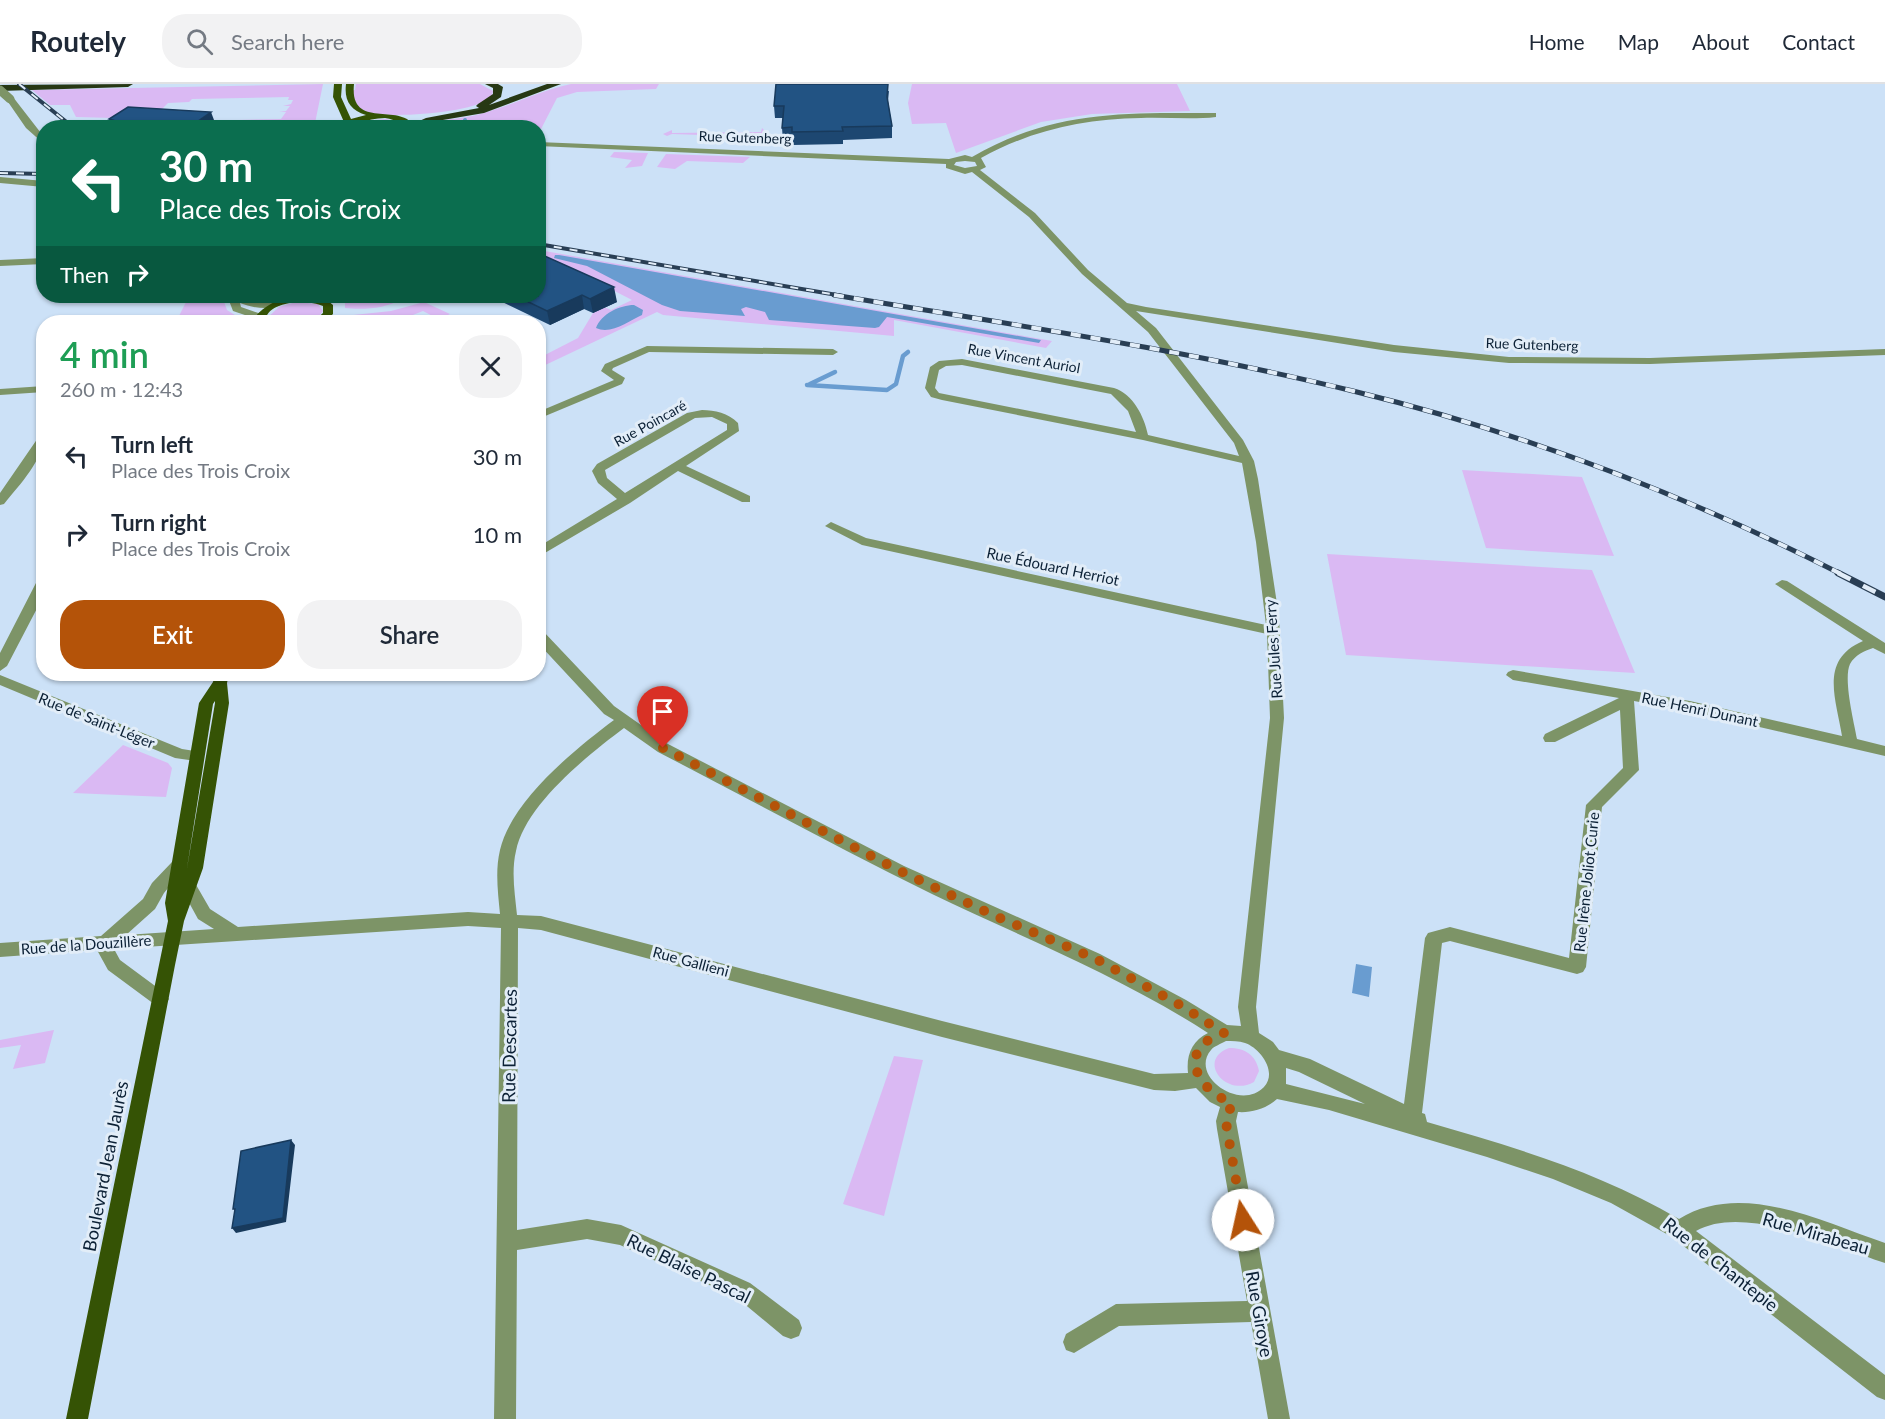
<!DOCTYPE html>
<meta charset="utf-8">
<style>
body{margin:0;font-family:Lato,sans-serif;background:#f2f2f3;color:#1f2937;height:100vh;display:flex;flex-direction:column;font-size:22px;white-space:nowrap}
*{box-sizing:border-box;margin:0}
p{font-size:20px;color:#747a83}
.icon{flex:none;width:33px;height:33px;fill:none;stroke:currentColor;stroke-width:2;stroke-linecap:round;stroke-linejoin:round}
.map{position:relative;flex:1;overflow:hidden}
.panel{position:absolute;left:36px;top:231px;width:510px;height:366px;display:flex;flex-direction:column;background:#fff;border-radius:24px;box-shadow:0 2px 4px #0004}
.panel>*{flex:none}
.banner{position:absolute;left:36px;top:36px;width:510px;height:183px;border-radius:24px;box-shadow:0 2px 4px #0004;background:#0b6e4f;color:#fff;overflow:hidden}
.pin{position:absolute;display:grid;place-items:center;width:51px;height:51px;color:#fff;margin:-62px -26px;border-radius:50% 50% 50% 0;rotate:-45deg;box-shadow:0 0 6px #0007}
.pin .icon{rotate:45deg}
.me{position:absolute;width:66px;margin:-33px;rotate:350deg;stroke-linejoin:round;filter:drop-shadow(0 0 4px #0008)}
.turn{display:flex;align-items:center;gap:21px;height:126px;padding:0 24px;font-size:27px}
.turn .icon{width:78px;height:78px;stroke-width:2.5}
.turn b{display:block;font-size:42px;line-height:51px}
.then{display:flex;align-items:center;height:57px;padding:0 24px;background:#0003;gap:12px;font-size:22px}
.round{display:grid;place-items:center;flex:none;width:63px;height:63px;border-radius:24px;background:#f2f2f3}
.head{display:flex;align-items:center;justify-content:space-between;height:102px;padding:0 24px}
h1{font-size:36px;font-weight:600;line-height:45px;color:#1e9e55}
.cta{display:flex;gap:12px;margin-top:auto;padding:12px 24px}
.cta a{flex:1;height:69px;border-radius:24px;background:#b45309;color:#fff;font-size:24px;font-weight:600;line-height:69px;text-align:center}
.cta a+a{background:#f2f2f3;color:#1f2937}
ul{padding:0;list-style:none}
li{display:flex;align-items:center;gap:18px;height:78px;padding:0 24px}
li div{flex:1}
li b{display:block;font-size:22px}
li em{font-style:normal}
header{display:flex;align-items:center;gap:36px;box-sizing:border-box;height:84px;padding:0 30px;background:#fff;border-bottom:2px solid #e0e1e3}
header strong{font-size:28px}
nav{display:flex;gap:33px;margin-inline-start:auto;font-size:21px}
.search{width:420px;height:54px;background:#f2f2f3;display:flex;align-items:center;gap:15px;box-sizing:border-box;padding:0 21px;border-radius:24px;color:#747a83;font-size:22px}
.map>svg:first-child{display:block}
.green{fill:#dab9f3}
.water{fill:#699cd0}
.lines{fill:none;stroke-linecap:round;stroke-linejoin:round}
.stream-far1{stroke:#699cd0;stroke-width:4}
.stream{stroke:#699cd0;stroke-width:4.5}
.minor{fill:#7d9467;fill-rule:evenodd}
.major{fill:#355305;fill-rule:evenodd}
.highway{fill:#273814;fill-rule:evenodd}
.rail-far2-casing{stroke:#293e54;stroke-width:4}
.rail-far1-casing{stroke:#293e54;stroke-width:5}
.rail-casing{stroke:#293e54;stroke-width:7}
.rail-far2{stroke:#e2edf8;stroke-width:2;stroke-dasharray:8;stroke-linecap:butt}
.rail-far1{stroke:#e2edf8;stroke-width:4;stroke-dasharray:10;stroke-linecap:butt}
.rail{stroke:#e2edf8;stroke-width:4.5;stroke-dasharray:14;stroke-linecap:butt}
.minor-bridge{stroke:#7d9467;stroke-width:9}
.wall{fill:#1d4771}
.shaded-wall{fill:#183a5c}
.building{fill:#225383;stroke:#183a5c;stroke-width:1.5}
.route{stroke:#b45309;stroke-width:10;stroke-dasharray:0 18}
.labels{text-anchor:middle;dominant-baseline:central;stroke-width:6;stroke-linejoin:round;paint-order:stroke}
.far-street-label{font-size:14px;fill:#0b2035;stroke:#e2edf8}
.street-label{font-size:15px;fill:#0b2035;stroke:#e2edf8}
.near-street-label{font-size:18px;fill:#0b2035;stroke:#e2edf8}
</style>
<header>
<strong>Routely</strong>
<div class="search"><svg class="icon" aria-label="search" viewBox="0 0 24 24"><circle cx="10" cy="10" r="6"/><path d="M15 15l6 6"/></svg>Search here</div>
<nav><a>Home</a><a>Map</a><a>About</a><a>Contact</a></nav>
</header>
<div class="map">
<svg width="1885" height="1335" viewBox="0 0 1885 1335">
<rect width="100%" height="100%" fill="#cce1f7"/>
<path class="green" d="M 323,0 L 314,44 L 292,43 L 237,36 L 281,35 L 286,28 L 279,28 L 286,27 L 290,22 L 283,22 L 291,20 L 293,16 L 288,16 L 289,13 L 192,15 L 189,18 L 168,19 L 152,35 L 76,33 L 70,21 L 50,21 L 32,6 Z
M 356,0 L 480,0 L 493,7 C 492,12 492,12 488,15 C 470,29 389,35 367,28 C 357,24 353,16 352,6 L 355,6 Z
M 571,0 L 659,0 L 656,5 L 577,8 L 557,14 L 539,49 L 538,44 L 421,44 C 432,36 447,36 460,34 C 500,29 532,8 571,0 Z
M 912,0 L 1177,0 L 1190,27 L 1092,30 L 1041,38 L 956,69 L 946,39 L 912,40 L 908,19 Z
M 386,35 L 402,39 L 406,44 L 345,44 L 364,37 Z
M 762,44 L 765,47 L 764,54 L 760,56 L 759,53 L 672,50 L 667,52 L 663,50 L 672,46 L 672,49 L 761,48 Z
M 614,68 L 648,69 L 642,82 L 625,84 L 632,76 L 610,73 Z
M 666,70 L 750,73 L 743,79 L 687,77 L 675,85 L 657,83 Z
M 539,166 L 1052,257 L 1046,264 L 894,236 L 894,252 L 663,231 L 657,228 L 539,284 L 539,274 L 578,254 L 593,229 L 604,223 L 611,226 L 632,216 L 566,182 L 539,174 Z
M 189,212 L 222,212 L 227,226 L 246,238 L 204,238 L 206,234 L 177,236 Z
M 390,212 L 398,212 L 401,215 C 386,225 362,226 345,224 L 345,218 Z
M 296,218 L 318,220 L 323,227 C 314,243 283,241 268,237 L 267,234 L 279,223 Z
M 424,218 L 450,230 L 442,234 L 451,238 L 444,238 L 423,227 L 395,238 L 331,238 L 344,234 L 344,232 L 391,227 Z
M 1462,386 L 1582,393 L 1614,472 L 1486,464 Z
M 1327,470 L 1592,486 L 1635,589 L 1346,571 Z
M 123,661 L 168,679 L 172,684 L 166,713 L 73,709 Z
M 54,946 L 45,979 L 13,985 L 21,961 L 0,964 L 0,956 Z
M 1229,964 C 1245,964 1256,971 1259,987 L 1254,998 C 1226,1014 1196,976 1229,964 Z
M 894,972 L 923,976 L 884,1132 L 843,1120 Z"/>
<path class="water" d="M 555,171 L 559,171 L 1041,256 L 1039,259 L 887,233 L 879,243 L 875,244 L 769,236 L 765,228 L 746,223 L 741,225 L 745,232 L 680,227 L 662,221 L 587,182 L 554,174 Z
M 634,221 L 643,226 L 642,231 C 629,237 611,251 596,244 C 601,230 620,221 634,221 Z
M 1356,880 L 1372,883 L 1369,913 L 1352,909 Z"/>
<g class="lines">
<path class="stream-far1" d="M 463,44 L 465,36"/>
<path class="stream" d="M 810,300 L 835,288
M 807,301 L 887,306 L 896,300 L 903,272 L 908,268"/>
<path class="minor" d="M 7,13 L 13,13 L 44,53 L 44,60 L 26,44 L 6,15 Z
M 1213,29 L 1216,29 L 1216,33 C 1192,36 1166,33 1141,34 C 1083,35 1032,46 981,74 L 986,83 L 980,86 L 1035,129 L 1088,186 L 1127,219 L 1146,223 L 1394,261 L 1509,273 L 1650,274 L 1885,265 L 1885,271 L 1650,280 L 1509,279 L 1394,268 L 1136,227 L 1156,244 L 1243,356 L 1254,377 L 1258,395 L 1279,533 L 1284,634 L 1256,923 L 1259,949 L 1273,958 L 1279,966 L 1310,975 L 1404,1020 L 1425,854 L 1428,849 L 1450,843 L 1569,874 L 1586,721 L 1623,684 L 1620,626 L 1555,658 L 1545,658 L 1543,654 L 1545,650 L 1619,614 L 1513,596 L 1506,591 L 1508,588 L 1513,586 L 1690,617 L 1842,652 C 1836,614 1819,576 1863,557 L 1775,500 L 1782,496 L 1787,497 L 1885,559 L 1885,570 L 1873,564 C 1864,567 1855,571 1850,580 C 1843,595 1854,638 1857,655 L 1885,662 L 1885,672 L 1690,627 L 1634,617 L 1639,686 L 1602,723 L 1586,883 L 1583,888 L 1577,890 L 1450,857 L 1442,859 L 1422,1029 L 1425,1030 L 1427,1038 C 1513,1063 1600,1088 1679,1135 C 1742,1096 1822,1138 1885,1159 L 1885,1179 C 1837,1163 1744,1119 1696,1147 L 1885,1291 L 1885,1316 L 1877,1313 L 1672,1153 L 1611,1119 L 1553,1095 L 1487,1073 L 1329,1026 L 1277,1015 C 1267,1024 1252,1029 1238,1028 L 1236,1037 L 1290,1335 L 1268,1335 L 1251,1238 L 1119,1242 L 1074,1269 L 1066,1266 L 1063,1258 L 1066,1250 L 1116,1220 L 1247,1217 L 1217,1045 L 1216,1037 L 1220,1023 L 1210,1018 L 1196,1004 L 1175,1007 L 1154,1006 L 942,953 L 541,846 L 518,844 L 517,1146 L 587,1135 L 621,1141 L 750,1199 L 799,1236 L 802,1244 L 799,1252 L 791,1255 L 783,1252 L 736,1213 L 620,1161 L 587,1155 L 517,1166 L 516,1335 L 494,1335 L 501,844 L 468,842 L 114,865 L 120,876 L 166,910 L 169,915 L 166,920 L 160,922 L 154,920 L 108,886 L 97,866 L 0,873 L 0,859 L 101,852 L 143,815 L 152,799 L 172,778 L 178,776 L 184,778 L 186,782 L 164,809 L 155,825 L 126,851 L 214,845 L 198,835 L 181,804 L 183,799 L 189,798 L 195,799 L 210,825 L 238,843 L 468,828 L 500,830 C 498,809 495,787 500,766 C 512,716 574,666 614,636 L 604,630 L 538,559 L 538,546 L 543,547 L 614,622 L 668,660 L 904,782 L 1100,870 L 1186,916 L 1227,941 L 1241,942 L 1238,923 L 1270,634 L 1267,550 L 862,461 L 825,442 L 831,438 L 866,454 L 1266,541 L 1256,458 L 1242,379 L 1143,356 L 942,316 L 931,313 L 925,304 L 930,283 L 939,277 L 962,275 L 1114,304 C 1133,310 1144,332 1148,351 L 1239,372 L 1234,359 L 1148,248 L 1082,190 L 1029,133 L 972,88 L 965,90 L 946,84 L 946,80 L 538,62 L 538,58 L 949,75 L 965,71 L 972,73 C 1054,26 1123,29 1213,29 ZM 965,77 L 975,78 L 977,82 L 965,84 L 954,81 L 956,78 ZM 962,281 L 1111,310 L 1128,327 L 1136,348 L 939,309 L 935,304 L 939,286 L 946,282 ZM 624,644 L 658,668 C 749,715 840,765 932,810 C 1026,855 1120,892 1208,949 C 1192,957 1186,971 1188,989 L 1154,990 L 942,937 L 541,832 L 517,831 C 515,810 511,788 516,767 C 525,721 588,671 624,644 ZM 1226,957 C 1232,957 1239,957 1245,959 C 1260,964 1278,988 1264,1003 C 1240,1028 1189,992 1211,966 C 1214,962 1221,960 1226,957 ZM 1286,984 L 1299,988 L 1365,1020 L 1286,1000 Z
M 0,93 L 44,97 L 44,103 L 0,99 Z
M 44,174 L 44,180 L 0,182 L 0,176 Z
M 231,212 C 241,212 247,216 256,217 C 265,218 275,215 282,220 C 271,227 252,224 240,219 L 241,223 L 264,231 L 264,235 L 260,236 L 233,227 L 228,214 Z
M 647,262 L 833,265 L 838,268 L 833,271 L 649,268 L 613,284 L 612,286 L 625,294 L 622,300 L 538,335 L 538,328 L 614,296 L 601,287 L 605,280 Z
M 44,302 L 44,308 L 0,311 L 0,305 Z
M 702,326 C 715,326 728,329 738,339 L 739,347 L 686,382 L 750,412 L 750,418 L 742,418 L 678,387 L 630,419 L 538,473 L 538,463 L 617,415 L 598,399 L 592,387 L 597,380 L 687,329 ZM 712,333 L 727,340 L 727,346 L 625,409 L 607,394 L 605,386 L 695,334 Z
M 44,350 C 44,376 20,400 4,420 L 0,421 L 0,409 L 40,351 Z
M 44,493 L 44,511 L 7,582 L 0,587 L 0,569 L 37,497 Z
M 0,591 L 182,665 L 201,668 L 204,672 L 201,676 L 196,677 L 175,674 L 0,601 Z"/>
<path class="major" d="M 334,0 L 342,0 L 341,13 L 351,35 L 366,31 C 350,26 344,16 346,0 L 354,0 C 349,48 403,16 415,44 C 404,44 397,35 385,34 C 366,34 351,44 333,44 L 344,38 L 333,13 Z
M 292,212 C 306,211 322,211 333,221 L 333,230 L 324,238 L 313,238 L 323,229 L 323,222 C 308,215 266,216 265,238 L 255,238 L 255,233 C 265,221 277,216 292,212 Z
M 215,590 L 229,590 L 227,599 L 229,619 L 203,784 L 184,837 L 175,881 L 88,1335 L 66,1335 L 168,837 L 165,819 L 199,619 L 213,598 ZM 215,617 L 215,619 L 187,784 L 213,620 Z"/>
<path class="highway" d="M 133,0 L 128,3 L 0,7 L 0,1 Z
M 485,0 L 498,0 L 503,3 L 501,13 L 489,21 L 547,0 L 561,0 L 484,29 L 431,38 L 418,44 L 406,43 L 426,34 L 479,24 L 476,22 L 478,20 L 493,10 L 493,4 Z"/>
<g class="rail-far2-casing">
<path id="rail-far2" d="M 19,0 L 74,44
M 0,89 L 44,90
M 538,160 L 843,212"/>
</g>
<g class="rail-far1-casing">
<path id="rail-far1" d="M 834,211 C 1007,240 1182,265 1353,307 C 1521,348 1686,411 1841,490"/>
</g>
<g class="rail-casing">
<path id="rail" d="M 1838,489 L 1885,513"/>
</g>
<use href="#rail-far2" class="rail-far2"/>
<use href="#rail-far1" class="rail-far1"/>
<use href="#rail" class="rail"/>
<path class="minor-bridge" d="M 0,6 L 10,15"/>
</g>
<path class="wall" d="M 889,7 L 888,17 L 892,42 L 892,54 L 843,56 L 843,60 L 793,61 L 793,56 L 783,57 L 782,44 L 783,34 L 775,34 L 774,22 Z
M 109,35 L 217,44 L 112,44 Z
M 538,169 L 617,218 L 593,229 L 584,225 L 550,241 L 490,212 L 538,212 Z"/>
<path class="shaded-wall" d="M 211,28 L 217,44 L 188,44 Z
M 614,203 L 617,218 L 593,229 L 590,215 Z
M 582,211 L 584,225 L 550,241 L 547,227 Z
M 291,1056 L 295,1061 L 286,1138 L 236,1149 L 232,1144 Z"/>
<path class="building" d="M 776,0 L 888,0 L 887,13 L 892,42 L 842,43 L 843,47 L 792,48 L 792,43 L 782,44 L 784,22 L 774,22 Z
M 128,23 L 211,28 L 188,44 L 131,44 L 133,42 L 109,35 Z
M 538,169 L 614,203 L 590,215 L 582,211 L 547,227 L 516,212 L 538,212 Z
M 291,1056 L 283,1134 L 232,1144 L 235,1125 L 233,1125 L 241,1067 Z"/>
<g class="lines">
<path class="route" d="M 663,664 L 898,786 L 995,832 L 1094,874 L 1180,921 L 1224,949 C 1176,964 1195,1005 1232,1019 L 1226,1037 L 1227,1045 L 1243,1136"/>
</g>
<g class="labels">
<g class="far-street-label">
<text transform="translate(745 53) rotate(2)">Rue Gutenberg</text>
<text transform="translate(1532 260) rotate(2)">Rue Gutenberg</text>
<text transform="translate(1024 274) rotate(10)">Rue Vincent Auriol</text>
<text transform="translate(650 339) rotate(-29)">Rue Poincaré</text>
</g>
<g class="street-label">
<text transform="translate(1053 482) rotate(12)">Rue Édouard Herriot</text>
<text transform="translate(1273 565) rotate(-94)">Rue Jules Ferry</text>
<text transform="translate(1700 625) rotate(12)">Rue Henri Dunant</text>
<text transform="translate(97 636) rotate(22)">Rue de Saint-Léger</text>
<text transform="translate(1586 798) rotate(-84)">Rue Irène Joliot Curie</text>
<text transform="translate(86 860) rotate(-4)">Rue de la Douzillère</text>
<text transform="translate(691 877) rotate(15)">Rue Gallieni</text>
</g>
<g class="near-street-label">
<text transform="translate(509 962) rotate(-89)">Rue Descartes</text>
<text transform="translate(105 1082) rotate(-79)">Boulevard Jean Jaurès</text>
<text transform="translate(1816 1149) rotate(16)">Rue Mirabeau</text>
<text transform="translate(1721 1180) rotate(38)">Rue de Chantepie</text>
<text transform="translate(689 1184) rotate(26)">Rue Blaise Pascal</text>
<text transform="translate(1260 1230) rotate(80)">Rue Giroye</text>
</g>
</g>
</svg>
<div class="pin" style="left:663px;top:664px;background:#d93025"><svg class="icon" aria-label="arrive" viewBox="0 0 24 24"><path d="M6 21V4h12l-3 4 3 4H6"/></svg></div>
<svg class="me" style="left:1243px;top:1136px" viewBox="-20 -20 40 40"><circle r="19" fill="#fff"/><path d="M0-13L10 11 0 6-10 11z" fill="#b45309"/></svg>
<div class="banner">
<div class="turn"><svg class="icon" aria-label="left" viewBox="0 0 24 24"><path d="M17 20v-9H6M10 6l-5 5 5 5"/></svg><div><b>30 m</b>Place des Trois Croix</div></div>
<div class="then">Then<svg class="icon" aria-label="right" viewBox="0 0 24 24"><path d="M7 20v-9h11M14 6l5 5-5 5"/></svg></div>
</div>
<section class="panel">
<div class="head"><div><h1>4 min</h1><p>260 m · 12:43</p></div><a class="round"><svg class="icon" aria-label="close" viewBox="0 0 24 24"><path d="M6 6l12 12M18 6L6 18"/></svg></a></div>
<ul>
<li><svg class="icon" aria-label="left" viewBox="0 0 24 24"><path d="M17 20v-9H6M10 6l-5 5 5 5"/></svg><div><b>Turn left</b><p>Place des Trois Croix</p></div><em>30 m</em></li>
<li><svg class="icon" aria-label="right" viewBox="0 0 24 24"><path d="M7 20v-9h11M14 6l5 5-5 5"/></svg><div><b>Turn right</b><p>Place des Trois Croix</p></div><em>10 m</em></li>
</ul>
<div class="cta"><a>Exit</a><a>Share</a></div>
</section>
</div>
